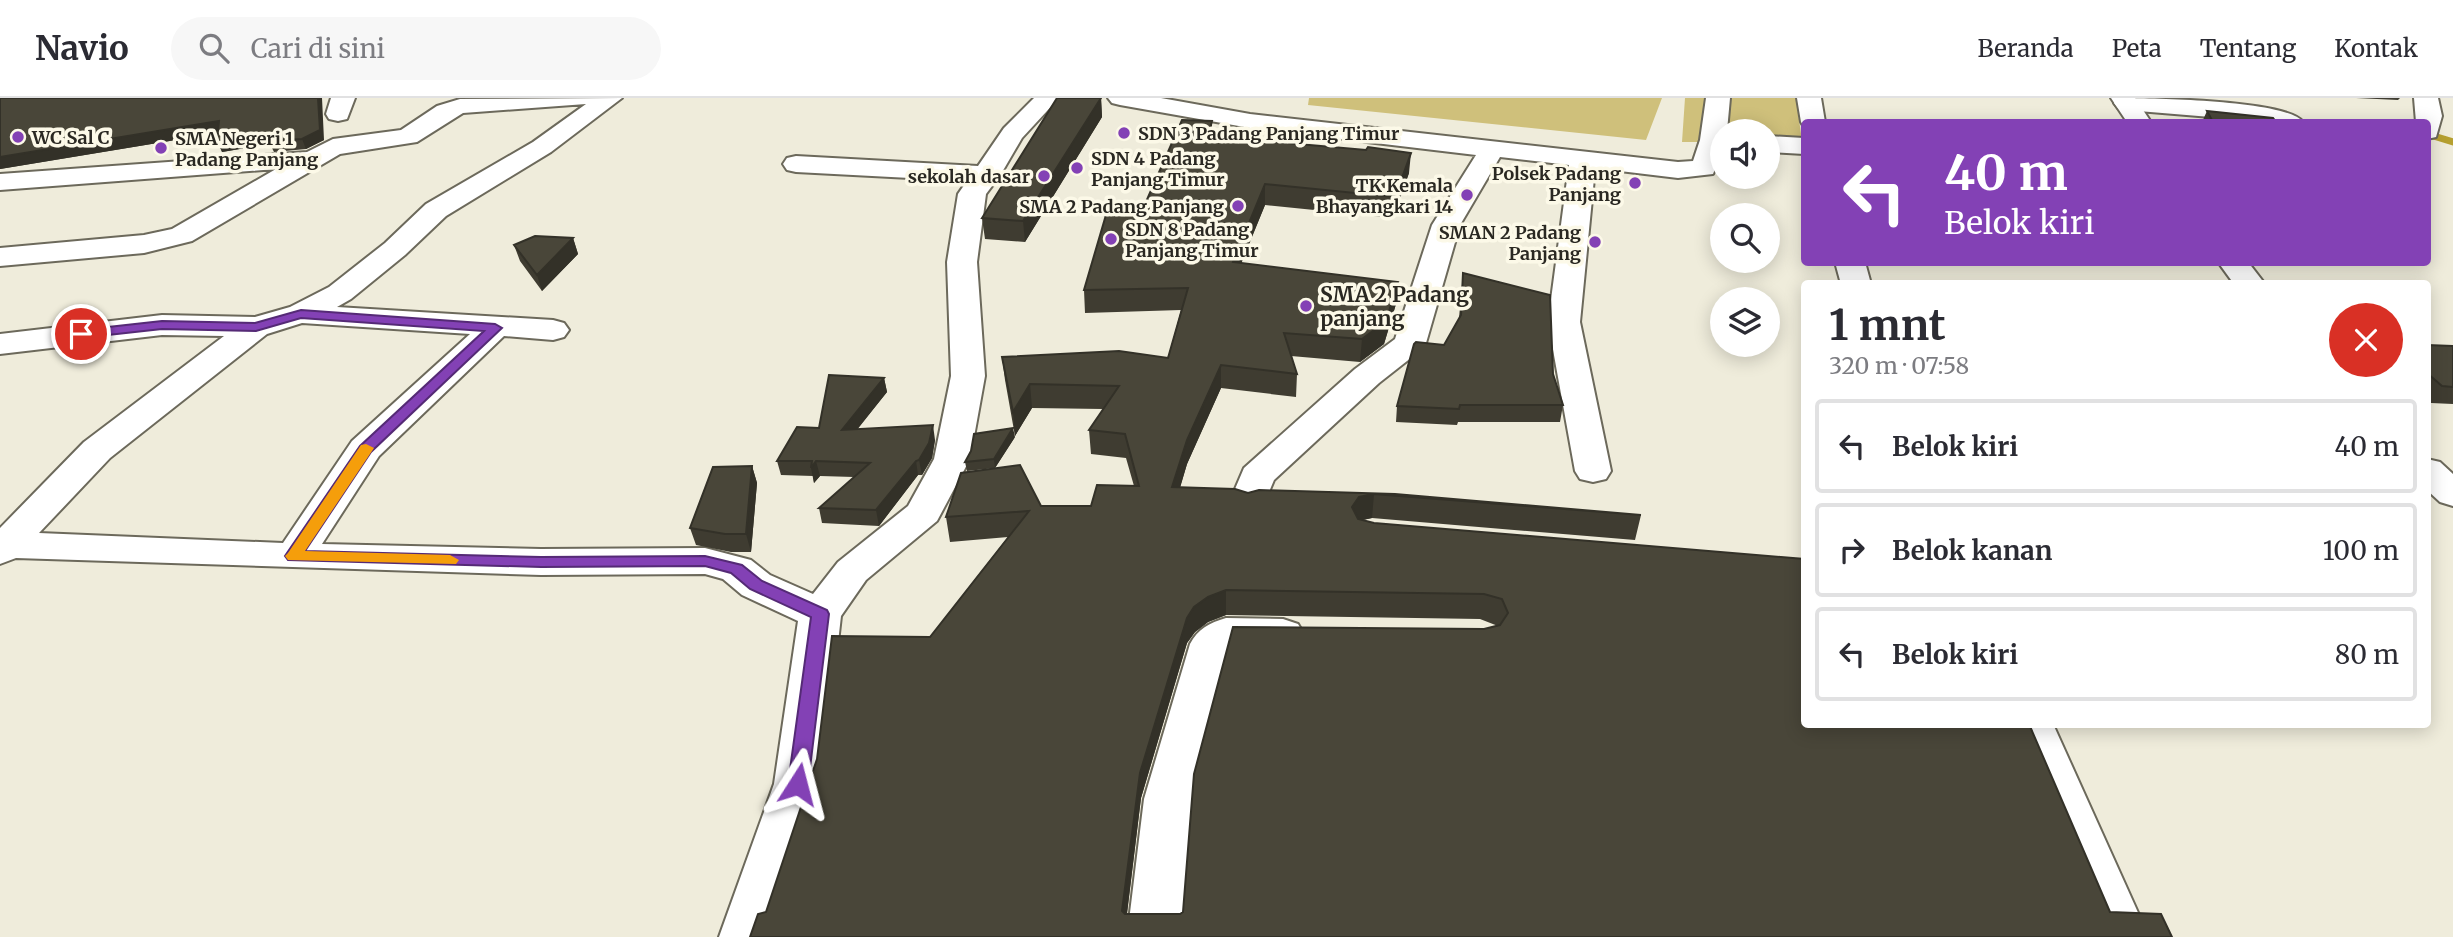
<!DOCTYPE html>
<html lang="id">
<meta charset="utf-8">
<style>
body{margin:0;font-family:Merriweather,serif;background:#f7f7f7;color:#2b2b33;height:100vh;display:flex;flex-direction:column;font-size:26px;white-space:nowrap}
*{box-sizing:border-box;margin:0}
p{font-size:23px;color:#7c7c81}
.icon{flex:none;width:38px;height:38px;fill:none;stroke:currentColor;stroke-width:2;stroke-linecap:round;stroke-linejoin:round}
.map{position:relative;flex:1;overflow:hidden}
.sheet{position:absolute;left:1801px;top:182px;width:630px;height:448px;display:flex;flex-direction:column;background:#fff;border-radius:7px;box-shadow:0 4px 18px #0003}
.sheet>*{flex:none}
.top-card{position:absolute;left:1801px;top:21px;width:630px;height:147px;border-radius:7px;box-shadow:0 4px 18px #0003;background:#8341b5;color:#fff;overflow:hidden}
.tools{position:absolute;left:1710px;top:21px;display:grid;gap:14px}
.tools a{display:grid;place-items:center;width:70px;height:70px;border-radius:50%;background:#fff;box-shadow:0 4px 18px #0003;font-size:35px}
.pin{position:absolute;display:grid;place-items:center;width:60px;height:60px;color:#fff;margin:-30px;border:4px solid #fff;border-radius:50%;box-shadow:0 2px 7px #0007}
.me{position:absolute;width:77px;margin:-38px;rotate:9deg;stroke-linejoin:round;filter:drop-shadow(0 0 5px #0008)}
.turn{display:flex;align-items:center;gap:24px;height:147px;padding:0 28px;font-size:32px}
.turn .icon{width:91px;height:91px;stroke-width:2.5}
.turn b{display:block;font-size:49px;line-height:60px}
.round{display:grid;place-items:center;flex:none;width:74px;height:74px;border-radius:37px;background:#f7f7f7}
.summary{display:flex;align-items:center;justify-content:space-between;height:119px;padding:0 28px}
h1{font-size:42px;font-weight:700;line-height:52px}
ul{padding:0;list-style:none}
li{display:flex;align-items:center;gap:21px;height:94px;margin:0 14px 10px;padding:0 14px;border:4px solid #e1e1e2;border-radius:7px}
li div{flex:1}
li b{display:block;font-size:26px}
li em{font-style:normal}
header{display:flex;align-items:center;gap:42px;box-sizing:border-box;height:98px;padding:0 35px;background:#fff;border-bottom:2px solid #e1e1e2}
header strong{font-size:33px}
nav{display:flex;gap:38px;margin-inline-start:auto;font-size:24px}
.search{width:490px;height:63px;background:#f7f7f7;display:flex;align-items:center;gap:18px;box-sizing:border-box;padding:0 24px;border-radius:38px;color:#7c7c81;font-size:26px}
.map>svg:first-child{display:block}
.green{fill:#cfc07b}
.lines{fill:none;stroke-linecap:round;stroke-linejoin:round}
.stream{stroke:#b6a030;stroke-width:7}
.minor-casing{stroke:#6c695b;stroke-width:4}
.major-casing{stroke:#6c695b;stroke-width:4}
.highway-casing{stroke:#6c695b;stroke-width:4}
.path{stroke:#89877b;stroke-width:3.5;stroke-dasharray:3.5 3.5;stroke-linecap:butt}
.minor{fill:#fff;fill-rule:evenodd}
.major{fill:#fff;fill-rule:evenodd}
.highway{fill:#fff;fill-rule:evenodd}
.wall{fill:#3f3c31;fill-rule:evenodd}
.shaded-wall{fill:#333128}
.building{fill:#494639;stroke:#333128;stroke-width:2;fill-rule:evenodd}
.route{fill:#8341b5;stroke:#552a76;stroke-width:2}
.slow{fill:#f59e0b}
.poi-dot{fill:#8341b5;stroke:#fcf9e8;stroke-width:2.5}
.labels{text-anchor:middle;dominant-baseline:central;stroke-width:7;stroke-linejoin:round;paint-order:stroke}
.far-poi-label{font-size:18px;font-weight:bold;fill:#2a2822;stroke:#fcf9e8;text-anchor:start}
.poi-label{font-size:21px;font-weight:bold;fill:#2a2822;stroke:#fcf9e8;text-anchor:start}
</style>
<header>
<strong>Navio</strong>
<div class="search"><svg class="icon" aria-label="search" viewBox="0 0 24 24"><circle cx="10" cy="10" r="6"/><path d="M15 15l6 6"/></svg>Cari di sini</div>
<nav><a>Beranda</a><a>Peta</a><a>Tentang</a><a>Kontak</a></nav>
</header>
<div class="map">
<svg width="2453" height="839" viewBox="0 0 2453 839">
<rect width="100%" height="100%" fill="#efecdb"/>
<path class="green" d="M 1309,0 L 1662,0 L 1646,42 L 1308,7 Z
M 1685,0 L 1796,0 L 1802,43 L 1768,43 L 1768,33 L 1722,33 L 1722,44 L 1682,44 Z"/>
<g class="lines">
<path class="stream" d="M 2427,36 L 2453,44"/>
<g class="minor-casing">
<path id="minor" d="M 331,0 L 355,0 L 347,21 L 338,23 L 329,21 L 326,16 Z
M 622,0 L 551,54 L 446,118 L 405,157 L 351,201 L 337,209 L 553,222 L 564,225 L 569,232 L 564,239 L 553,242 L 504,238 L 379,358 L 322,446 L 541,451 L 705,450 L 751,462 L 770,477 L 813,496 L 838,464 L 908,408 L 934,361 L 951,278 L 947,164 L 958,96 L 967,83 L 796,74 L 787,72 L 783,66 L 787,60 L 796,58 L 978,68 L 1004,30 L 1034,0 L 1059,0 L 1022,40 L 1001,76 L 986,96 L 977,164 L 985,278 L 970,361 L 937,423 L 866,482 L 841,518 L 822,686 L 773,839 L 719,839 L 774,686 L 798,523 L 742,497 L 723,481 L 705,476 L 541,477 L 16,460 L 0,466 L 0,430 L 84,344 L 224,238 L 162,237 L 0,256 L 0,236 L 162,217 L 255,219 L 290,209 L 329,189 L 385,145 L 426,106 L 533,44 L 586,6 L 463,15 L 417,44 L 340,56 L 192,143 L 144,155 L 0,168 L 0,150 L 144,137 L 172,131 L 276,71 L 0,92 L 0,76 L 307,54 L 333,41 L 401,32 L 437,8 L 460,1 ZM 302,225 L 470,236 L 352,343 L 283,445 L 39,435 L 110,360 L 267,236 Z
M 1108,0 L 1161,0 L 1250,16 L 1678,64 L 1693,63 L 1700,42 L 1706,0 L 1730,0 L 1727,33 L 1722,33 L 1722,54 L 1713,76 L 1678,80 L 1595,70 L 1580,224 L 1611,373 L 1606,381 L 1593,384 L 1580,381 L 1575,373 L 1548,224 L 1569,67 L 1500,59 L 1460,127 L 1426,245 L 1421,252 L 1379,285 L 1274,382 L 1261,413 L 1248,417 L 1235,413 L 1229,405 L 1244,370 L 1355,271 L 1395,241 L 1432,127 L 1476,57 L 1250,30 L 1120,7 L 1112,5 Z
M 2117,0 C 2148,0 2288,2 2303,24 L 2271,24 L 2126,12 L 2118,10 L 2114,5 Z
M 2414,0 L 2438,0 L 2442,18 L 2436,39 L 2427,41 L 2427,24 L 2416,24 Z
M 1768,38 L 1804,40 L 1804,56 L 1768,54 Z
M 1226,520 L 1283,521 L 1298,526 L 1304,536 L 1298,546 L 1283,551 L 1235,550 L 1231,553 L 1192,701 L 1181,839 L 1127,839 L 1144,701 L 1190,546 C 1198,531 1209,525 1226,520 Z"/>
</g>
<g class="major-casing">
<path id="major" d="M 1797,0 L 1821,0 L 1825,24 L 1804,24 L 1804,29 L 1801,24 Z
M 1835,164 L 1865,164 L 1871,186 L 1841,186 Z
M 2007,626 L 2053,626 L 2149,839 L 2095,839 Z"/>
</g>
<g class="highway-casing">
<path id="highway" d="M 2111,0 L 2135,0 L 2151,24 L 2127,24 Z
M 2218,164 L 2248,164 L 2265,186 L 2234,186 Z
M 2427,361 L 2440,364 L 2453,376 L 2453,408 L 2440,404 L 2427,392 Z"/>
</g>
<path class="path" d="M 187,41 L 223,35"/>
<use href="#minor" class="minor"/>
<use href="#major" class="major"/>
<use href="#highway" class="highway"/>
</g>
<path class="wall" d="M 0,0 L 324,42 L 306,51 L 274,54 L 270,46 L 222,54 L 218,35 L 0,71 Z
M 1101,0 L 1102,19 L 1025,144 L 985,141 L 982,120 Z
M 2356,0 L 2400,0 L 2398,2 Z
M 2207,13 L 2276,24 L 2202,24 Z
M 1212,38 L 1409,75 L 1393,120 L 1265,107 L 1241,165 L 1398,184 L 1396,206 L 1384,246 L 1360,264 L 1291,258 L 1297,276 L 1296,299 L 1221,290 L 1187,366 L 1180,389 L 1248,395 L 1395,396 L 1641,417 L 1635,442 L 1372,420 L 1363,422 L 2110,814 L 2172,839 L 766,814 L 930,539 L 1008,439 L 950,444 L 946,419 L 1041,408 L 1091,408 L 1134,388 L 1126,360 L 1091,356 L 1089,332 L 1103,311 L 1032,310 L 1015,338 L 1005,282 L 1002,259 L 1168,260 L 1181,212 L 1085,215 L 1084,192 L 1142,113 ZM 1226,517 L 1480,521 L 1498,528 L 1484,531 L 1180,816 L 1127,816 L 1141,700 L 1187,545 L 1195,534 L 1208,524 Z
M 573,140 L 578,156 L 542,193 L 520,163 L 514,147 Z
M 1463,175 L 1553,276 L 1563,307 L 1560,324 L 1458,324 L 1457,327 L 1396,324 L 1397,308 L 1444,247 L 1459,220 Z
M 2427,247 L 2453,248 L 2453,306 L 2431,305 L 2427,302 Z
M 884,280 L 887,294 L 857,331 L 935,342 L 932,360 L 922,377 L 918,377 L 879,428 L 822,425 L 819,410 L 854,379 L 820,378 L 814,385 L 813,378 L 781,377 L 777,363 Z
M 1015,339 L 995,370 L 967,373 L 965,364 Z
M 752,368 L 757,385 L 751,454 L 731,454 L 696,447 L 690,430 Z"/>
<path class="shaded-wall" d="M 318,0 L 322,0 L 324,42 L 306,51 L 302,41 Z
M 1101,0 L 1102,19 L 1025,144 L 1023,123 Z
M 219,23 L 224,34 L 0,71 L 0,59 Z
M 1212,23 L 1212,43 L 1208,38 Z
M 280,33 L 269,43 L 270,46 L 222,54 L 217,43 Z
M 1411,55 L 1409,75 L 1393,120 L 1395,99 Z
M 1265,86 L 1265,107 L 1233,186 L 1233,164 Z
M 573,140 L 578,156 L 542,193 L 537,177 Z
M 1398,184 L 1396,206 L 1384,246 L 1360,264 L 1362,241 Z
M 1221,267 L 1221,290 L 1187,366 L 1173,414 L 1172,389 L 1187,342 Z
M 884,280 L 887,294 L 845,347 L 842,332 Z
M 1030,286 L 1032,310 L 1015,338 L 1013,314 Z
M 933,327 L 935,342 L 932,360 L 922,377 L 919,362 Z
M 1013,330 L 1015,339 L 995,370 L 994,361 Z
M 816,363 L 820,378 L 814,385 L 811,370 Z
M 916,363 L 918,377 L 879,428 L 876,412 Z
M 752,368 L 757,385 L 751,454 L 746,436 Z
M 1374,396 L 1372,420 L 1357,423 L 1352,409 L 1359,399 Z
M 1226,492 L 1226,517 L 1208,524 L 1195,534 L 1187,545 L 1141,700 L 1124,839 L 1122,813 L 1140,675 L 1187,520 L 1194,509 L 1208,499 Z"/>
<path class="building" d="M 0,0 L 318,0 L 320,32 L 302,41 L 269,43 L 280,33 L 217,43 L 219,23 L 0,59 Z
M 1057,0 L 1101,0 L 1023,123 L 982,120 Z
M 2207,13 L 2273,20 L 2276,24 L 2213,24 Z
M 1182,22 L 1212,23 L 1208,38 L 1366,52 L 1368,49 L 1411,55 L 1395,99 L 1265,86 L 1233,164 L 1398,184 L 1386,223 L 1362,241 L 1284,235 L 1297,276 L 1221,267 L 1187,342 L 1172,389 L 1235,391 L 1248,395 L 1259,392 L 1395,396 L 1641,417 L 1374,396 L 1359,399 L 1352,409 L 1358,421 L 1374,425 L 1804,461 L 1804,626 L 2029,626 L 2110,814 L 2161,816 L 2172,839 L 750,839 L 758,816 L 766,814 L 817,661 L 832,538 L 930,539 L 1029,413 L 946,419 L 961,375 L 1020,367 L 1041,408 L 1091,408 L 1097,387 L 1139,388 L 1125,336 L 1089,332 L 1119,288 L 1030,286 L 1013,314 L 1002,259 L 1119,253 L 1168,260 L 1188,190 L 1084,192 L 1108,110 L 1142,113 ZM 1226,492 L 1484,496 L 1502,501 L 1508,515 L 1500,527 L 1484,531 L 1233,529 L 1194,676 L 1183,814 L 1180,816 L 1125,816 L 1122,813 L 1140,675 L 1187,520 L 1194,509 L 1208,499 Z
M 535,138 L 573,140 L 537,177 L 514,147 Z
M 1463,175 L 1550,197 L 1553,276 L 1563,307 L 1460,307 L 1459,311 L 1397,308 L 1414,246 L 1416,244 L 1444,247 L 1461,217 Z
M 2427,247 L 2453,248 L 2453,289 L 2442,288 L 2427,275 Z
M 829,277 L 884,280 L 842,332 L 933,327 L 929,345 L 919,362 L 916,363 L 876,412 L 819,410 L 870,365 L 816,363 L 811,370 L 812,363 L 777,363 L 797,329 L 819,330 Z
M 1013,330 L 994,361 L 965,364 L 971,353 L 974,336 Z
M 752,368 L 746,436 L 725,436 L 690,430 L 713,369 Z"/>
<path class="route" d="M 301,212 L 495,226 L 502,230 L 371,354 L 305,453 L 541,459 L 705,458 L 742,467 L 762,483 L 827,512 L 829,516 L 808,686 L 805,692 L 798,694 L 791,692 L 788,686 L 811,519 L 750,491 L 731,475 L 705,468 L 541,469 L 288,462 L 285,458 L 360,348 L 484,233 L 301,220 L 256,233 L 162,231 L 81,240 L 74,236 L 81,232 L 162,223 L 255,225 Z"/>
<path class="slow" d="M 366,346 L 374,350 L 305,453 L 450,457 L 459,462 L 456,466 L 288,462 L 285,458 L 288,455 L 361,347 Z"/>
<g class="poi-dot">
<circle cx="1124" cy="35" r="7"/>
<circle cx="18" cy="39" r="7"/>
<circle cx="161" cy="50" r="7"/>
<circle cx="1077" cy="70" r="7"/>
<circle cx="1044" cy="78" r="7"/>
<circle cx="1635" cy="85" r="7"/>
<circle cx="1467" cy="97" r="7"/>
<circle cx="1238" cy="108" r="7"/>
<circle cx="1111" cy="141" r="7"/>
<circle cx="1595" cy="144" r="7"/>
<circle cx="1306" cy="208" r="7"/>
</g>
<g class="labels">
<g class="far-poi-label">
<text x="1138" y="35">SDN 3 Padang Panjang Timur</text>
<text x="32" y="39">WC Sal C</text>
<text x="175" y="40">SMA Negeri 1<tspan x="175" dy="21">Padang Panjang</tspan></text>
<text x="1091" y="60">SDN 4 Padang<tspan x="1091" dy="21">Panjang Timur</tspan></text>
<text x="1621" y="75" text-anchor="end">Polsek Padang<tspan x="1621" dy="21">Panjang</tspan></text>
<text x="1030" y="78" text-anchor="end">sekolah dasar</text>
<text x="1453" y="87" text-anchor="end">TK Kemala<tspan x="1453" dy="21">Bhayangkari 14</tspan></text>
<text x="1224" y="108" text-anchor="end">SMA 2 Padang Panjang</text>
<text x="1125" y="131">SDN 8 Padang<tspan x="1125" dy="21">Panjang Timur</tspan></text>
<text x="1581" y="134" text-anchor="end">SMAN 2 Padang<tspan x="1581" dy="21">Panjang</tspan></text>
</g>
<g class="poi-label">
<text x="1320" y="196">SMA 2 Padang<tspan x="1320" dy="24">panjang</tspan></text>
</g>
</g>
</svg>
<div class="tools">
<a><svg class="icon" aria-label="sound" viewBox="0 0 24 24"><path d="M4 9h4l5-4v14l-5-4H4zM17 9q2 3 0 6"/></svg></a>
<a><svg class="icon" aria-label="search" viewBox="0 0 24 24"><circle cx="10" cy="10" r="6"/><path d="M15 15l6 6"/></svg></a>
<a><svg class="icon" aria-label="layers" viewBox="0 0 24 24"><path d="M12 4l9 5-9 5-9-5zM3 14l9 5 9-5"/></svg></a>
</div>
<div class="pin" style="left:81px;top:236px;background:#d93025"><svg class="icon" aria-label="arrive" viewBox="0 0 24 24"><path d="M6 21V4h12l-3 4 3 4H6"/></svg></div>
<svg class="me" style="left:798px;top:686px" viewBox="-20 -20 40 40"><path d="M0-17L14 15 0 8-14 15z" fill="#8341b5" stroke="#fff" stroke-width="4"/></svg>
<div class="top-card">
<div class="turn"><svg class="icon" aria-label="left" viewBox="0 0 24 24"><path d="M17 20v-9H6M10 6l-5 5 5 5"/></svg><div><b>40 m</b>Belok kiri</div></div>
</div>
<section class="sheet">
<div class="summary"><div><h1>1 mnt</h1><p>320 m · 07:58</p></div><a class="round" style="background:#d93025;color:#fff"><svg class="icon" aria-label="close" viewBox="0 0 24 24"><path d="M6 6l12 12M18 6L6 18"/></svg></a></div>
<ul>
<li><svg class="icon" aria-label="left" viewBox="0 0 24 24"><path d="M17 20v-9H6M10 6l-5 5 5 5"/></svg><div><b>Belok kiri</b></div><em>40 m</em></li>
<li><svg class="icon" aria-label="right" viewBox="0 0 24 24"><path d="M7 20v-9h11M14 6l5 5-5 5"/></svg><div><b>Belok kanan</b></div><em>100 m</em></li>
<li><svg class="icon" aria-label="left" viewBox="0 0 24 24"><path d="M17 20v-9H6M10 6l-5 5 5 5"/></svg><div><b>Belok kiri</b></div><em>80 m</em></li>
</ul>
</section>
</div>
